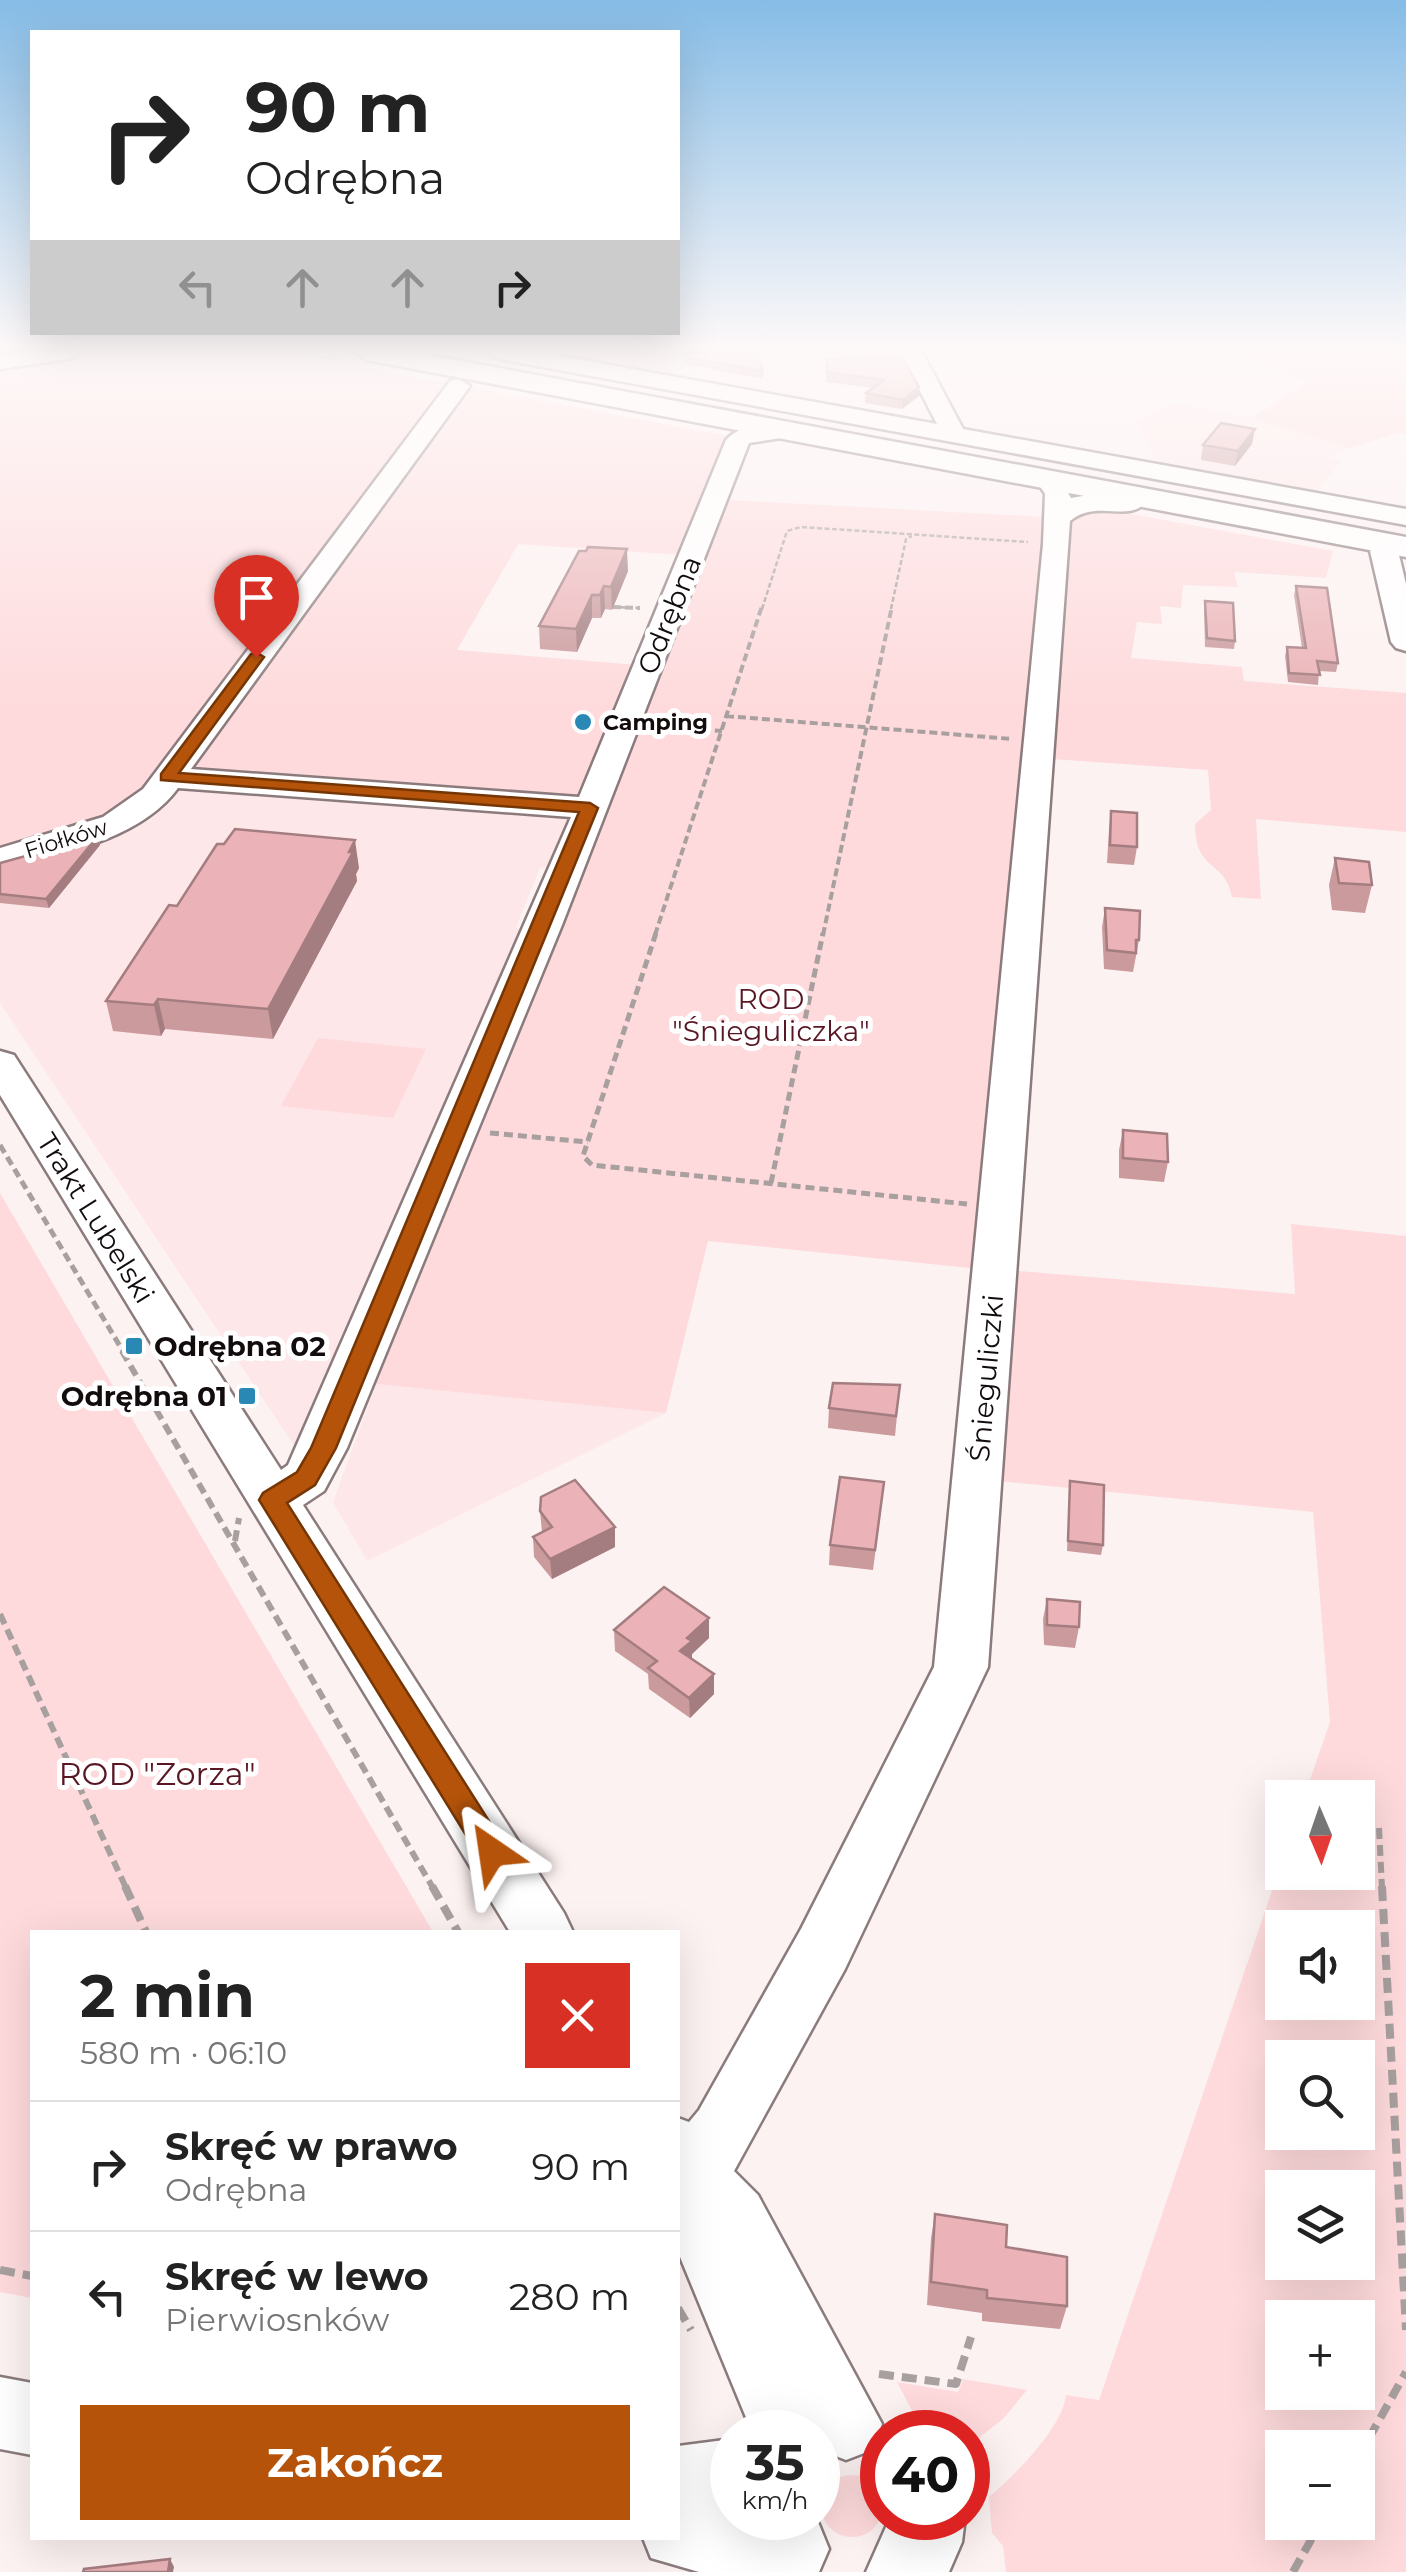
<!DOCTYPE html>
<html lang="pl">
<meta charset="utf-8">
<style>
body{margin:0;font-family:Montserrat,sans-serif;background:#f6f6f6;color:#222;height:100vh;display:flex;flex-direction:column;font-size:38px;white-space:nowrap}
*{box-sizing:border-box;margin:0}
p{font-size:32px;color:#767676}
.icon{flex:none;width:55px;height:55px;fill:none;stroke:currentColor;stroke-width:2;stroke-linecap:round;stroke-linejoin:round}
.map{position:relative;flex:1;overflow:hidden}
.side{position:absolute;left:30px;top:1930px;width:650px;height:610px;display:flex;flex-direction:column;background:#fff;border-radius:0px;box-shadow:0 10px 40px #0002}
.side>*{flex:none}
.banner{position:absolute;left:30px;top:30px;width:650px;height:305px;border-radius:0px;box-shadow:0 10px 40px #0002;background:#fff;color:#222;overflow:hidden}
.needle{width:65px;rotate:178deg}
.controls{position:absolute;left:1265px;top:1780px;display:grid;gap:20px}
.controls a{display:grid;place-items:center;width:110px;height:110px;border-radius:0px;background:#fff;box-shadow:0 10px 40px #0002;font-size:50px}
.speed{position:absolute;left:710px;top:2410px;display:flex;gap:20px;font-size:50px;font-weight:700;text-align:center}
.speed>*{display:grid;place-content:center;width:130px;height:130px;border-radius:50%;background:#fff;box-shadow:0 10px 40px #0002;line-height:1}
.speed small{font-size:25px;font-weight:400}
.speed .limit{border:15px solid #d22;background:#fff;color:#111}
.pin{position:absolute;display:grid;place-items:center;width:85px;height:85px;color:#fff;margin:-102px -42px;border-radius:50% 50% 50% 0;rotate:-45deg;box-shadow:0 0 10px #0007}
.pin .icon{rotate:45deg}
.me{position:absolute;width:110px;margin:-55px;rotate:328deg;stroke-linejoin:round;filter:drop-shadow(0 0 8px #0008)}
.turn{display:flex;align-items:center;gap:35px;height:210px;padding:0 50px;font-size:45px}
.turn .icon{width:130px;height:130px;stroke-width:2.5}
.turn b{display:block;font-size:70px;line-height:85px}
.lanes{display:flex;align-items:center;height:95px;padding:0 50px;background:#0003;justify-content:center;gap:50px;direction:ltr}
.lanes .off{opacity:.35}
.round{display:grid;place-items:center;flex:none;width:105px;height:105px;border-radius:0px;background:#f6f6f6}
.headline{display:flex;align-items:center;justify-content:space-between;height:170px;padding:0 50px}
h1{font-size:60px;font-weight:700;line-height:75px}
.cta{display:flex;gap:20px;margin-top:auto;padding:20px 50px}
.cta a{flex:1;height:115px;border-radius:0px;background:#b45309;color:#fff;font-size:40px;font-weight:700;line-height:115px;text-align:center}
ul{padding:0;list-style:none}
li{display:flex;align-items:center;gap:30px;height:130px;padding:0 50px;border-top:2px solid #e0e0e0}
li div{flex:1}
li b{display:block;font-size:38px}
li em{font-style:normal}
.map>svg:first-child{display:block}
.built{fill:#fee7e9}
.green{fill:#fedadc;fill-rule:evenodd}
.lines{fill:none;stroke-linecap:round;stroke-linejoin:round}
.minor-casing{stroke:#8b7b7c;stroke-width:5}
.major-casing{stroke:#8b7b7c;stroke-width:5}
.path-far4{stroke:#a89f9f;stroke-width:2.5;stroke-dasharray:5 2.5;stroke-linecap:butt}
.path-far3{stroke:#a89f9f;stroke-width:4;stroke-dasharray:8 4;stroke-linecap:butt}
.path-far2{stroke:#a89f9f;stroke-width:5;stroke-dasharray:9 5;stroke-linecap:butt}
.path-far1{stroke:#a89f9f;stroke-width:6;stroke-dasharray:11 6;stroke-linecap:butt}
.path{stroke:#a89f9f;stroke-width:8;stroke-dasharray:15 8;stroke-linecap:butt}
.minor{fill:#fff;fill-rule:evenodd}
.major{fill:#fff;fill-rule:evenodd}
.wall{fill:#ca9a9d}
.shaded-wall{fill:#a47d80}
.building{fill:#ebb3b7;stroke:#a47d80;stroke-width:2.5}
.route{fill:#b45309;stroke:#753606;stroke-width:2.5}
.poi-dot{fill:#2a89b4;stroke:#fff;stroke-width:4}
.labels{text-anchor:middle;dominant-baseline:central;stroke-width:10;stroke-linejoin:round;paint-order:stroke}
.far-poi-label{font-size:22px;font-weight:bold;fill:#120c0d;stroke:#fff;text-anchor:start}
.far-street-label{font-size:22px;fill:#120c0d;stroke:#fff}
.street-label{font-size:28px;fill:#120c0d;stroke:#fff}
.park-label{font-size:28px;fill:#591724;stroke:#fff}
.poi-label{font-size:28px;font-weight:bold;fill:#120c0d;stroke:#fff;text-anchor:start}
.near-park-label{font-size:32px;fill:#591724;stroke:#fff}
</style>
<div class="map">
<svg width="1406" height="2572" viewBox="0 0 1406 2572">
<rect width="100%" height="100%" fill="#fdf2f2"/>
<path class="built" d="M 1174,402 L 1252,418 L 1349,448 L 1329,457 L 1341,461 L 1314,495 L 1157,463 L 1137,423 Z
M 176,782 L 577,814 L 556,865 L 540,868 L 516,927 L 526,934 L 314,1436 L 293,1444 L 0,1003 L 0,866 L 151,820 Z
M 376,1384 L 666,1413 L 367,1561 L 333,1502 Z"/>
<path class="green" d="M 90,352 L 282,352 L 728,436 L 684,555 L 518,544 L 457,650 L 638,665 L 580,801 L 164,769 C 117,829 69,833 0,853 L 0,366 Z
M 529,352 L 667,352 L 673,378 Z
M 1214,352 L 1406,352 L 1406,435 L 1399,433 L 1349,448 L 1252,418 L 1308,382 L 1247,356 L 1221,357 Z
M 727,500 L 1048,517 L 1046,540 L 1041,543 L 1046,548 L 979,1205 L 979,1269 L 708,1241 L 666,1413 L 376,1384 Z
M 1110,510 L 1333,551 L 1326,578 L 1234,572 L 1238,587 L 1183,585 L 1181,608 L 1160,606 L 1162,624 L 1137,622 L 1131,658 L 1242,667 L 1244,681 L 1406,693 L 1406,832 L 1256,819 L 1261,899 L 1232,897 C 1225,859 1195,873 1195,824 L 1211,810 L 1208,770 L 1052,759 L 1068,538 L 1074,513 Z
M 318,1038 L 426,1049 L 393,1118 L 281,1106 Z
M 0,1193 L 433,1932 L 32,1932 L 32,2298 L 0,2292 Z
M 1291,1224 L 1406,1236 L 1406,2572 L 1006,2572 L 1003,2546 L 992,2533 L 989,2497 C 1014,2476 1063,2427 1066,2395 L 1099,2400 L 1282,1861 L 1282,1872 L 1358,1872 L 1358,1798 L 1304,1797 L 1330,1722 L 1313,1512 L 999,1481 L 1019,1271 L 1295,1294 ZM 1282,1928 L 1358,1928 L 1358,2002 L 1282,2002 ZM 1282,2058 L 1358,2058 L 1358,2132 L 1282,2132 ZM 1282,2188 L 1358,2188 L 1358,2262 L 1282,2262 ZM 1282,2318 L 1358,2318 L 1358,2392 L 1282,2392 ZM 1282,2448 L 1358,2448 L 1358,2522 L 1282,2522 Z
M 963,2379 L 1027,2390 L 1003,2419 L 972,2443 L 968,2441 L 968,2432 L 946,2432 L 918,2422 L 897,2382 L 958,2392 Z
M821 2506a31 31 0 1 1 62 0a31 31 0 1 1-62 0Z"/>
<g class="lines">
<g class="minor-casing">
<path id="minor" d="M 20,352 L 80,352 L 69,359 L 0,369 L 0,355 Z
M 488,352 L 538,352 L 937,424 L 900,352 L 922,352 L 963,429 L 1406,509 L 1406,525 L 499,359 Z
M 458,379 L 470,386 L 191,769 L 579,797 L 726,440 C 739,424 781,416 797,431 L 794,436 L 749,443 L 562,925 L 347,1448 L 324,1491 L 303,1505 L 564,1913 L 573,1932 L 510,1932 L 0,1095 L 0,1051 L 14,1055 L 281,1470 L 288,1465 L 571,817 L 178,788 C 140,840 60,854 0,869 L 0,848 L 103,817 L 143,789 L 450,381 Z
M 1049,472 L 1058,475 L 1071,498 L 1100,493 L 1140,499 L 1144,504 C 1126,522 1096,499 1070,521 L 988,1667 L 845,1969 L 734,2171 L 758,2195 L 882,2424 L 872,2450 L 846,2460 L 818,2449 L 818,2432 L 752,2432 L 678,2252 L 678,2118 L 689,2122 L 699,2110 L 801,1929 L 934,1667 L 1043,544 L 1045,494 L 1036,480 Z
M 1384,543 L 1398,551 L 1406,584 L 1406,651 L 1396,648 L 1391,642 L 1370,551 Z
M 0,2377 L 32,2383 L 32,2455 L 0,2449 Z
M 732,2439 L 732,2518 L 806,2518 L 818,2522 L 829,2549 L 819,2572 L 699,2572 L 651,2558 L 643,2538 L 678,2538 L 678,2446 Z
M 890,2518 L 965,2518 L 962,2542 L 949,2572 L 866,2572 Z"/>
</g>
<g class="major-casing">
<path id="major" d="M 354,352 L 413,352 L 1406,537 L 1406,557 L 367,360 Z"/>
</g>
<path class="path-far4" d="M 297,352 L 343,361
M 613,607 L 640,608
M 762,609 L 787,531 L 801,527 L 1028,542
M 891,609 L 906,539 L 912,536"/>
<path class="path-far3" d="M 613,607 L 640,608
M 726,716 L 1012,739
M 655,726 L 722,731
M 655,935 L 762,606
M 823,935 L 892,606"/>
<path class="path-far2" d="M 656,933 L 583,1156 L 592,1165 L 967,1204
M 490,1133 L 588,1142
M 0,1145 L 124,1353
M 771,1183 L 823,933"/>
<path class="path-far1" d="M 122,1351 L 433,1888
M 235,1541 L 239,1518
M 0,1614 L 126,1888
M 1379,1828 L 1382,1888"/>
<path class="path" d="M 125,1886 L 146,1932
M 432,1886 L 458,1932
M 1382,1886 L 1406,2330
M 0,2270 L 32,2276
M 678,2308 L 691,2330
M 879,2374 L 956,2384 L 971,2337
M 1358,2458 L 1406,2372
M 1293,2572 L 1321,2522"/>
<use href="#minor" class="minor"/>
<use href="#major" class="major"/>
</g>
<path class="wall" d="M 686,352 L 763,371 L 763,379 L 685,364 Z
M 827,359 L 919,387 L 919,396 L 902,409 L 865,403 L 866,393 L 873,388 L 826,382 Z
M 1252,444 L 1235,466 L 1201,460 L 1203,445 Z
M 628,571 L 612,610 L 605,609 L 601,618 L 592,618 L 577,652 L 540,649 L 539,626 Z
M 1296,586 L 1338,663 L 1336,672 L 1319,671 L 1318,685 L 1288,682 L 1285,656 L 1287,647 L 1302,648 L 1294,595 Z
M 1205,601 L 1235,641 L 1234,649 L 1205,647 L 1204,609 Z
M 1111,811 L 1137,847 L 1134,865 L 1107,863 L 1109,829 Z
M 98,836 L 100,845 L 49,908 L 0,903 L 0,863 Z
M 1335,858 L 1372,885 L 1365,913 L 1332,910 L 1329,885 Z
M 359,868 L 356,874 L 357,881 L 273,1039 L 165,1029 L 161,1036 L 113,1031 L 106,1001 L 177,906 Z
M 1105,908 L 1139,940 L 1133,972 L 1104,969 L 1102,927 Z
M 1123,1130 L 1168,1162 L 1164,1182 L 1119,1178 L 1119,1150 Z
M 900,1385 L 895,1436 L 828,1428 L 829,1408 Z
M 1070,1481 L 1103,1545 L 1101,1555 L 1067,1551 Z
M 882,1502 L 873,1570 L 829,1565 L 830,1545 Z
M 540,1511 L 615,1547 L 552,1579 L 534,1557 L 533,1537 L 542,1532 Z
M 1047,1599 L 1079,1627 L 1075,1648 L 1044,1645 L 1043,1619 Z
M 709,1618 L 709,1638 L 692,1654 L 692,1659 L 714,1694 L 690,1718 L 649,1689 L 648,1674 L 615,1651 L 614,1630 Z
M 935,2214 L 1006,2247 L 1067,2306 L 1060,2329 L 982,2321 L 982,2313 L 927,2305 L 931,2238 Z"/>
<path class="shaded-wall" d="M 919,387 L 919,396 L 902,409 L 903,400 Z
M 1255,429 L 1252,444 L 1235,466 L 1238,451 Z
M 627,549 L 628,571 L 612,610 L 611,587 Z
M 604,586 L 605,609 L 601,618 L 600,595 Z
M 592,595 L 592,618 L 577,652 L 576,629 Z
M 98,836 L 100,845 L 49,908 L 46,899 Z
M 355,840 L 359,868 L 356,874 L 357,881 L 273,1039 L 268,1009 Z
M 158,999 L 165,1029 L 161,1036 L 154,1005 Z
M 615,1527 L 615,1547 L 552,1579 L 550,1559 Z
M 709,1618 L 709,1638 L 692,1654 L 692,1661 L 680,1651 L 687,1638 Z
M 714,1674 L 714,1694 L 690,1718 L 689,1698 Z
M 170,2559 L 174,2567 L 173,2572 L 168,2572 Z"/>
<path class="building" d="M 686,352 L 756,352 L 763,371 L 685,357 Z
M 901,356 L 919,387 L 903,400 L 866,393 L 884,380 L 827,372 L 827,359 Z
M 1221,423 L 1255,429 L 1238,451 L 1203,445 Z
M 588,547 L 627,549 L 611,587 L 604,586 L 600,595 L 592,595 L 576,629 L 539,626 L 579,551 L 586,551 Z
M 1296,586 L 1327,588 L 1338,663 L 1317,661 L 1320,675 L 1289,673 L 1287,647 L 1306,648 Z
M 1205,601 L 1233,603 L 1235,641 L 1207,638 Z
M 1111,811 L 1137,813 L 1137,847 L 1110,845 Z
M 235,829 L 355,840 L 349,852 L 353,852 L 268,1009 L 158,999 L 154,1005 L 106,1001 L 169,905 L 177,906 L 217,844 L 224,844 Z
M 98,836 L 46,899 L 0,894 L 0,863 Z
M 1335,858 L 1369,862 L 1372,885 L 1339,883 Z
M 1105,908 L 1140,911 L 1139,940 L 1136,940 L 1136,953 L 1107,950 Z
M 1123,1130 L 1167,1134 L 1168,1162 L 1123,1158 Z
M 833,1383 L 900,1385 L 896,1416 L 829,1408 Z
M 840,1477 L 884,1482 L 875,1550 L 830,1545 Z
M 575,1480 L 615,1527 L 550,1559 L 533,1537 L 552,1527 L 540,1511 L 541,1497 Z
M 1070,1481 L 1104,1485 L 1103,1545 L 1068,1541 Z
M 664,1587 L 709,1618 L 687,1638 L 692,1641 L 680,1651 L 714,1674 L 689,1698 L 648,1668 L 657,1661 L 614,1630 Z
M 1047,1599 L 1080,1602 L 1079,1627 L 1047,1625 Z
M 935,2214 L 1007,2225 L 1006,2247 L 1067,2257 L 1067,2306 L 987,2298 L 987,2290 L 931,2282 Z
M 170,2559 L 168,2572 L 83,2572 L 84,2569 Z"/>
<linearGradient id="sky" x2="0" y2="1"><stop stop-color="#86bce6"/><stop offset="0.49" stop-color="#fef9f9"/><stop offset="1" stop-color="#fef9f9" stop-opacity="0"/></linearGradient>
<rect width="1406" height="712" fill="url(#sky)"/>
<path class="route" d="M 256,652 L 264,657 L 179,773 L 590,803 L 598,808 L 336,1448 L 315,1485 L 287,1503 L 503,1843 L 507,1852 L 503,1861 L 492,1865 L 482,1861 L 259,1500 L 263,1493 L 297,1472 L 311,1448 L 579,812 L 161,780 L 161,774 L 251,654 Z"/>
<g class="poi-dot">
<circle cx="583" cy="722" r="10"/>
<rect x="124" y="1336" width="20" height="20" rx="5"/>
<rect x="237" y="1386" width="20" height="20" rx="5"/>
</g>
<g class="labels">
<g class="far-poi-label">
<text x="603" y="722">Camping</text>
</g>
<g class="far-street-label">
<text transform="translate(66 839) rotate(-17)">Fiołków</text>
</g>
<g class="street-label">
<text transform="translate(669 615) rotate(-68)">Odrębna</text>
<text transform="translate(96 1218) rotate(58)">Trakt Lubelski</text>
<text transform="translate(986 1378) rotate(-85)">Śnieguliczki</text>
</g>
<g class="park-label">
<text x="771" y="999">ROD<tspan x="771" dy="32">"Śnieguliczka"</tspan></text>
</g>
<g class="poi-label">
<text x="154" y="1346">Odrębna 02</text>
<text x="227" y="1396" text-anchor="end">Odrębna 01</text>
</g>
<g class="near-park-label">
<text x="157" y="1773">ROD "Zorza"</text>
</g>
</g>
</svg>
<div class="controls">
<a><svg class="needle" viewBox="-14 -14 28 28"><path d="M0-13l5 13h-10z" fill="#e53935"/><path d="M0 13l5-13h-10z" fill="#767676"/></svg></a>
<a><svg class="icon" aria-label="sound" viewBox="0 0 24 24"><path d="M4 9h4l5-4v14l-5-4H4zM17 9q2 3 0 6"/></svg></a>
<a><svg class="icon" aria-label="search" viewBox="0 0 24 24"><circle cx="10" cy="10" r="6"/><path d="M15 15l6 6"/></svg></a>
<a><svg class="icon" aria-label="layers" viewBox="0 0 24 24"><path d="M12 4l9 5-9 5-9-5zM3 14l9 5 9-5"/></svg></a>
<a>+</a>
<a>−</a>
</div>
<div class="speed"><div>35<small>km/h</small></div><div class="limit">40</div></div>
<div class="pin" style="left:256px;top:657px;background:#d93025"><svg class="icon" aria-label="arrive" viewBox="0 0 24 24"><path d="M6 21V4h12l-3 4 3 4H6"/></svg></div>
<svg class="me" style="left:492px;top:1852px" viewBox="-20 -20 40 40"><path d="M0-17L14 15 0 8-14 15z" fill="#b45309" stroke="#fff" stroke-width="4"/></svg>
<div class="banner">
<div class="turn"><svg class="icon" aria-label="right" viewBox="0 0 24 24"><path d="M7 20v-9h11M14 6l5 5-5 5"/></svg><div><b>90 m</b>Odrębna</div></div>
<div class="lanes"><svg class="icon off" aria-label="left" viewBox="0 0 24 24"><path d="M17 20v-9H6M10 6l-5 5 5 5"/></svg><svg class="icon off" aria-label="ahead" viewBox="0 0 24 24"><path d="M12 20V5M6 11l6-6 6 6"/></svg><svg class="icon off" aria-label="ahead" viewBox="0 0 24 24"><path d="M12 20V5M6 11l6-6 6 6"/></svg><svg class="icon" aria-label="right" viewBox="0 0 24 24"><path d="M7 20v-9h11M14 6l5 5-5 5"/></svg></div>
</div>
<section class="side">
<div class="headline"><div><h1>2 min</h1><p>580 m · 06:10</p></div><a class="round" style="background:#d93025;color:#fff"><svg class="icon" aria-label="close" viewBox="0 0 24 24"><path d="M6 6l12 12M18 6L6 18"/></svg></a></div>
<ul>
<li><svg class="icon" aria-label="right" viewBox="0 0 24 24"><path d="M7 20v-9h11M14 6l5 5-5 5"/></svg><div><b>Skręć w prawo</b><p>Odrębna</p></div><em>90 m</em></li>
<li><svg class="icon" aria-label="left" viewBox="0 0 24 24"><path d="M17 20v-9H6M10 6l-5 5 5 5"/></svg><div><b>Skręć w lewo</b><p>Pierwiosnków</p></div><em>280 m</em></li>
</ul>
<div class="cta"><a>Zakończ</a></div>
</section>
</div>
